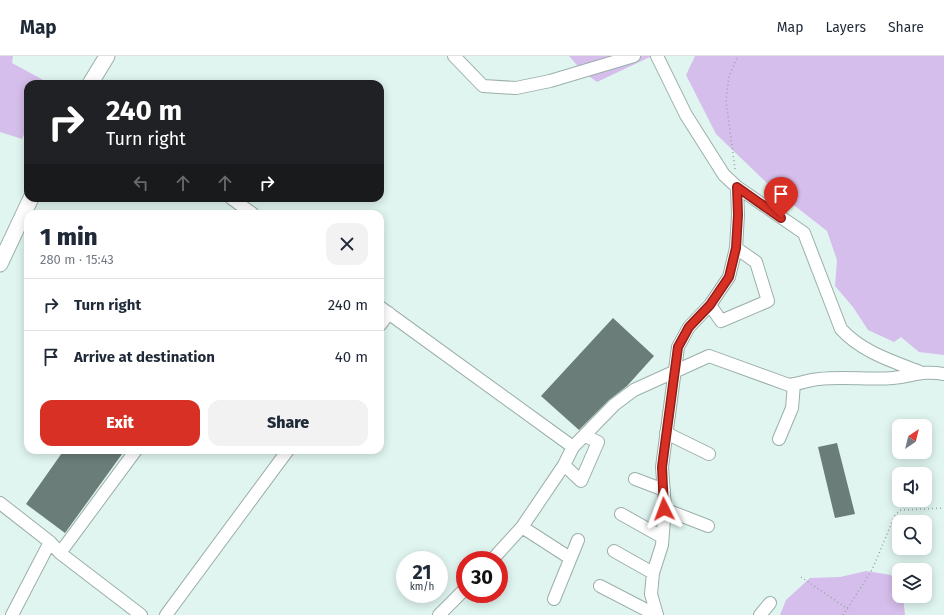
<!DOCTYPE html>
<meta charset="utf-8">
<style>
body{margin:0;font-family:"Fira Sans",sans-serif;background:#f2f2f3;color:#1f2937;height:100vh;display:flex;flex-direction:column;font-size:15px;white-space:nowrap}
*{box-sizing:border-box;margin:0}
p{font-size:13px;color:#747a83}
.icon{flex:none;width:22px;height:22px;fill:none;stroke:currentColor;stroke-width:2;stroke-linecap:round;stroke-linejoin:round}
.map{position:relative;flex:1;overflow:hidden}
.side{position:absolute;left:24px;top:154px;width:360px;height:244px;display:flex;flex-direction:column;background:#fff;border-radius:12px;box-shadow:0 2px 10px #0003}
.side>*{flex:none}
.banner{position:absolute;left:24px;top:24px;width:360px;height:122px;border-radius:12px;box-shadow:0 2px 10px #0003;background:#202124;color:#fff;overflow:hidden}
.needle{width:26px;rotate:35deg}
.tools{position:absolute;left:892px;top:363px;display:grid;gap:8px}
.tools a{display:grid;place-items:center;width:40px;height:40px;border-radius:8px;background:#fff;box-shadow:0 2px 10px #0003;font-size:20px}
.speed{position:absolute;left:396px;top:495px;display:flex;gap:8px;font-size:20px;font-weight:700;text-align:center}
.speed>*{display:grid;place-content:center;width:52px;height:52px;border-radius:50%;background:#fff;box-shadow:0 2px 10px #0003;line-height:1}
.speed small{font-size:10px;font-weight:400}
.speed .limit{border:6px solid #d22;background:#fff;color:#111}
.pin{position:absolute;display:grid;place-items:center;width:34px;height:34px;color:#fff;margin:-41px -17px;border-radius:50% 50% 50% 0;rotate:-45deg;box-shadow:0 0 4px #0007}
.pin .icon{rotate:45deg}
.me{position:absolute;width:44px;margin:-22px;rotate:357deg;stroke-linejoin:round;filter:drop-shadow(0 0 3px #0008)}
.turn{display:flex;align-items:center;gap:14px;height:84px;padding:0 16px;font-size:18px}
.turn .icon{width:52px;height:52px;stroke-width:2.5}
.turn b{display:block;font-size:28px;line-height:34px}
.lanes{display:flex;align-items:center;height:38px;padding:0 16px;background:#0003;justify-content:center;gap:20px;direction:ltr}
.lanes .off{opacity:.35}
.round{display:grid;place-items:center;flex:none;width:42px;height:42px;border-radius:12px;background:#f2f2f3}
.summary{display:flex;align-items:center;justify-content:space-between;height:68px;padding:0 16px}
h1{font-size:24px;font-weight:800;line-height:30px}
.cta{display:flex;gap:8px;margin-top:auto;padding:8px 16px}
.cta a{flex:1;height:46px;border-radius:12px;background:#d93025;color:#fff;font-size:16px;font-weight:800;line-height:46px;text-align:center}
.cta a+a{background:#f2f2f3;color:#1f2937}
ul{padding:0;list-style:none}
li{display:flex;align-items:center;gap:12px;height:52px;padding:0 16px;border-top:1px solid #e0e1e3}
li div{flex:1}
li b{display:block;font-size:15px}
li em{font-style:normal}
header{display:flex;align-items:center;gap:24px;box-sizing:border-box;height:56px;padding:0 20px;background:#fff;border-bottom:1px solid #e0e1e3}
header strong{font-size:19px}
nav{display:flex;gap:22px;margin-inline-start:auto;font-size:14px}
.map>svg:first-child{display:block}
.green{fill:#d5beeb}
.building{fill:#6a7d78}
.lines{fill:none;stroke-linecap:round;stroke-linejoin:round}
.minor-casing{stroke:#9bafaa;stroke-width:14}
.major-casing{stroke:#9bafaa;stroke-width:17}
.path{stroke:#95a5a1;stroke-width:1.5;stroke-dasharray:1 3;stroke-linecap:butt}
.minor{stroke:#fff;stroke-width:12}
.major{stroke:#fff;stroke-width:15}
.route-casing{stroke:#8d1f18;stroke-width:10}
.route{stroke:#d93025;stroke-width:7}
</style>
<header>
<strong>Map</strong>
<nav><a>Map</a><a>Layers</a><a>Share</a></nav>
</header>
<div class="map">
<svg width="944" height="559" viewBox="0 0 944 559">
<rect width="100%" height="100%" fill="#e0f5f0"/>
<path class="green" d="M 0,0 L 13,0 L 12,7 L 47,26 L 47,28 L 28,28 L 28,69 L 22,83 L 0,76 Z
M 569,0 L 652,0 L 597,26 L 583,16 Z
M 695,0 L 944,0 L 944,299 L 919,296 L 901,281 L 894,286 L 868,274 L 853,251 L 835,230 L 837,204 L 827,175 L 772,132 L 716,78 L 686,19 Z
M 866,515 L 891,519 L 899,530 L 899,540 L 903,540 L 905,559 L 780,559 L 786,544 L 810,522 L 840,521 Z"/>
<path class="building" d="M 613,262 L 654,300 L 627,330 L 609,344 L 579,374 L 541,340 Z
M 837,387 L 855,458 L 835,462 L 818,391 Z
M 64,394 L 125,394 L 65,477 L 26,448 Z"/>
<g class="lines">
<g class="minor-casing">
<path id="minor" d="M 454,0 L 483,30 L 516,32 L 550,25 L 634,0
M 657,0 L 686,59 L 724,119 L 737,131 L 804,177 L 841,273 C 862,296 892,305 920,316
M 231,142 L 253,158
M 710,249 L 721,265 L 768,245 L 756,206 L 736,192
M 380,251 L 573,391
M 380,269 L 389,257
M 666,377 L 709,398
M 779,383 L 792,352 L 794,328
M 564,409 L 581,425 L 598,386 L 585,380
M 635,423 L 664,434
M 0,447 L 50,486 L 60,497 L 141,559
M 664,453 L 708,470
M 621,458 L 662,481
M 522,471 L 570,502
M 614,495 L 653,517
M 60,497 L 136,394
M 492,504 L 522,471 L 564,409 L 573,391 L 614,349 L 634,334 L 709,300 L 789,329 C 799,328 808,324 819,323 C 843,320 868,324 893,322 C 914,320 922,314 944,318
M 600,530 L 656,559
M 554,543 L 578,484
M 12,559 L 50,486
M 166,559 L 288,394
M 439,559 L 465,533
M 657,559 L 651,538 L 653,517 L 662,489 L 665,451 L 662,411 L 678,291 L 689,271 L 710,249 L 729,221 L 736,192 L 738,159 L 737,131
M 760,559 L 770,547"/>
</g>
<g class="major-casing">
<path id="major" d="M 90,28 L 107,0
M 0,208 L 31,142"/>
</g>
<path class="path" d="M 735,113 L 726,45 L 729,20 L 738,0
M 801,521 L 848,553
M 843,559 L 872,514 L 895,459 L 901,454 L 944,452"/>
<use href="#minor" class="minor"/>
<use href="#major" class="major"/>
</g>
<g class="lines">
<g class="route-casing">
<path id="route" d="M 664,453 L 662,411 L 678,291 L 689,271 L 710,249 L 729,221 L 736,192 L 738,159 L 737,131 L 781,162"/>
</g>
<use href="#route" class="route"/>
</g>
</svg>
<div class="tools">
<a><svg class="needle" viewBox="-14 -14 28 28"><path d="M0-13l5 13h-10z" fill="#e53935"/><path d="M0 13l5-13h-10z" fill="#747a83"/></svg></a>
<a><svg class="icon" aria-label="sound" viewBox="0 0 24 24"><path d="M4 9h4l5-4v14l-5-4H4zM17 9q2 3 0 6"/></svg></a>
<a><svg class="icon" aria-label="search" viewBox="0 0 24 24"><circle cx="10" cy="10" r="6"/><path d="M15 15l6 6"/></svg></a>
<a><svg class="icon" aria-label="layers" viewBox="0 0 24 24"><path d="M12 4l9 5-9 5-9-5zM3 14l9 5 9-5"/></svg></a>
</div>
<div class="speed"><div>21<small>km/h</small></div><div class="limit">30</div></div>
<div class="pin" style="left:781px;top:162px;background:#d93025"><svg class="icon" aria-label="arrive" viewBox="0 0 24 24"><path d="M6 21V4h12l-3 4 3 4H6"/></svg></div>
<svg class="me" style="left:664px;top:453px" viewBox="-20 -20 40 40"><path d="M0-17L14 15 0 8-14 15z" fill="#d93025" stroke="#fff" stroke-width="4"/></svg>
<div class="banner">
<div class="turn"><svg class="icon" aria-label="right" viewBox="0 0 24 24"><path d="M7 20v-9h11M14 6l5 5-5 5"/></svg><div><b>240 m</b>Turn right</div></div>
<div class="lanes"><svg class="icon off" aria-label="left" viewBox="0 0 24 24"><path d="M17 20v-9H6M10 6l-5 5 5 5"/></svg><svg class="icon off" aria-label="ahead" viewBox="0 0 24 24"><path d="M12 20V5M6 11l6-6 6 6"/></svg><svg class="icon off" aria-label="ahead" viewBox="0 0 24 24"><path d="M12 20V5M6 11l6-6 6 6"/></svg><svg class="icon" aria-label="right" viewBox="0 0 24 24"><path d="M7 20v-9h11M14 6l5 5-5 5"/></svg></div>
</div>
<section class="side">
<div class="summary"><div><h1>1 min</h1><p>280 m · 15:43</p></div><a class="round"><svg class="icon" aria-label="close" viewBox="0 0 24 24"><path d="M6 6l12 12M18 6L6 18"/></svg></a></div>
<ul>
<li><svg class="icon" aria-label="right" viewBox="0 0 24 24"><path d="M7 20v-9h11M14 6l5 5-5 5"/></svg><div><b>Turn right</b></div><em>240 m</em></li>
<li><svg class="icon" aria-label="arrive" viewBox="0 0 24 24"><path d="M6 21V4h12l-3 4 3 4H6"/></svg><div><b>Arrive at destination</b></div><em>40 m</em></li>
</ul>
<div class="cta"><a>Exit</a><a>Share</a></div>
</section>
</div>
